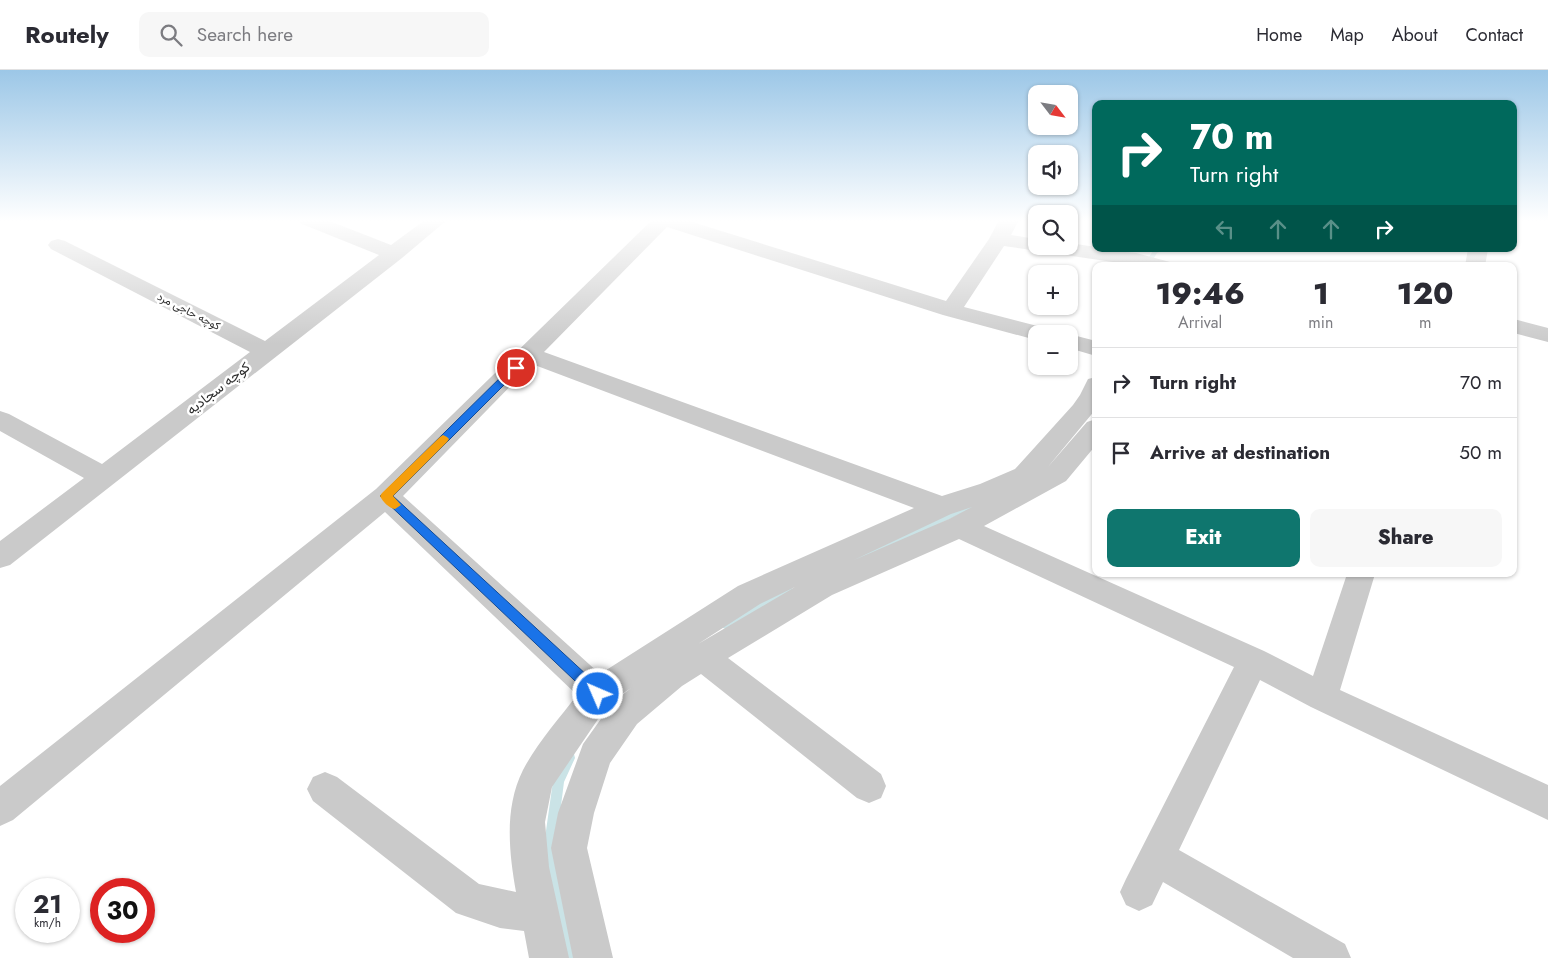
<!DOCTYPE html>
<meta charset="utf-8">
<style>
body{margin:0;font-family:Jost,Vazirmatn,sans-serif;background:#f7f7f7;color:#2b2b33;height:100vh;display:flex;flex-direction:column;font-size:19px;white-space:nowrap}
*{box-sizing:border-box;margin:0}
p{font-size:16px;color:#7c7c81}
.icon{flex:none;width:28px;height:28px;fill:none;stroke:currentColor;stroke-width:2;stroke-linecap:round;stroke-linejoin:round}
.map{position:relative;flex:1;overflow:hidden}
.panel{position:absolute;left:1092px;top:192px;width:425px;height:315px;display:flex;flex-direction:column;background:#fff;border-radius:10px;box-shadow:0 1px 4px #0004}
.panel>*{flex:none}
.banner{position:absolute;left:1092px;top:30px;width:425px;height:152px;border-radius:10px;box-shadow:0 1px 4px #0004;background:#00695c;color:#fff;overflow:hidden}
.needle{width:32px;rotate:121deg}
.tools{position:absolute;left:1028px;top:15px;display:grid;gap:10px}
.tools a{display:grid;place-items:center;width:50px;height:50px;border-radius:10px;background:#fff;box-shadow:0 1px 4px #0004;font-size:25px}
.speed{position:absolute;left:15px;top:808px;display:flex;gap:10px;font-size:25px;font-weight:700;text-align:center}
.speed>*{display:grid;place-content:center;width:65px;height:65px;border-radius:50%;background:#fff;box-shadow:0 1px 4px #0004;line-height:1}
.speed small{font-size:12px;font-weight:400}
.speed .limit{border:8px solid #d22;background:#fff;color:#111}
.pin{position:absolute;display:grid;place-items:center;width:42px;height:42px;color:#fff;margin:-21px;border:2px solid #fff;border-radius:50%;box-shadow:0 1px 5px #0007}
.me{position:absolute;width:55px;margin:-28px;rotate:315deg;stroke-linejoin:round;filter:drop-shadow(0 0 4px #0008)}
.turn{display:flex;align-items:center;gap:18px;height:105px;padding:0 15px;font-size:22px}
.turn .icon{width:65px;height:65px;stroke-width:2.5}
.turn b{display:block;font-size:35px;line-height:42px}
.lanes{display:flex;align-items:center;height:48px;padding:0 15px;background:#0003;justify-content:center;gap:25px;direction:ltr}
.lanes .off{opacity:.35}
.eta{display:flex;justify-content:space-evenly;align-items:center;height:85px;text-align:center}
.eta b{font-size:30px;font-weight:800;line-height:35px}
.button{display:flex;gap:10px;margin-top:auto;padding:10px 15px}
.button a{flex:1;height:58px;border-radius:10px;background:#0f766e;color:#fff;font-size:20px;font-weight:800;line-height:58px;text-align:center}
.button a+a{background:#f7f7f7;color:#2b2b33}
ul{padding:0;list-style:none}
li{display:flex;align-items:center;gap:15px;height:70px;padding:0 15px;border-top:1px solid #e1e1e2}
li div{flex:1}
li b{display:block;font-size:19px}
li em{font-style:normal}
header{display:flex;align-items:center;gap:30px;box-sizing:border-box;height:70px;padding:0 25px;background:#fff;border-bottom:1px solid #e1e1e2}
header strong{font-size:24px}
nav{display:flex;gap:28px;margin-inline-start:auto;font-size:18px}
.search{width:350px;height:45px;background:#f7f7f7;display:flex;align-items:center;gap:12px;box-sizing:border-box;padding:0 18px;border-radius:10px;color:#7c7c81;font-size:19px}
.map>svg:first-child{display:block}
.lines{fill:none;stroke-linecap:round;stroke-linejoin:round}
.stream{fill:#cae3e6;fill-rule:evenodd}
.minor{fill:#cacaca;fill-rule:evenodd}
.route{fill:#1a73e8;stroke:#114b97}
.slow{fill:#f59e0b}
.labels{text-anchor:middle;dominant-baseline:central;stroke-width:5;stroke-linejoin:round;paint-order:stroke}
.far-street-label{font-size:11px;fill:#2d2d2d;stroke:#fff}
.street-label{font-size:14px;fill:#2d2d2d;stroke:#fff}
</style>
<header>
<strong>Routely</strong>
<div class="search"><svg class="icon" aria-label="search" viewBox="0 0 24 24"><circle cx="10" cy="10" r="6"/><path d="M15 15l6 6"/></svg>Search here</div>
<nav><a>Home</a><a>Map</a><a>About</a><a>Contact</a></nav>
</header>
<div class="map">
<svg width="1548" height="888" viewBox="0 0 1548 888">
<rect width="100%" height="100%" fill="#fff"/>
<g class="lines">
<path class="stream" d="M 1157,179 L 1165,179 L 1157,183 L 1149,196 L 1143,196 L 1153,181 Z
M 970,433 L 974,436 L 973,438 L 860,491 L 854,491 L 852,488 L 854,485 Z
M 789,517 L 792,518 L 794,521 L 792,524 L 729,558 L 726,559 L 723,558 L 721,555 L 723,552 Z
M 570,683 L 574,684 L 575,688 L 564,712 L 556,775 L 576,888 L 564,888 L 544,775 L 553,711 L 566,684 Z"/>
<path class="minor" d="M 299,150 L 327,150 L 391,175 L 425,150 L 447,150 L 402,188 L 10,495 L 0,498 L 0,471 L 84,408 L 0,361 L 0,341 L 9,344 L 102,394 L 250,282 L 51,179 L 48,175 L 51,171 L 58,169 L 65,171 L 265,271 L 379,185 L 302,154 Z
M 652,150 L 686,150 L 946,231 L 989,169 L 999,150 L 1019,150 L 1011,165 L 1036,169 L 1036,176 L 1069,176 L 1069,173 L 1096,177 L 1096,179 L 1136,183 L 1170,192 L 1173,196 L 1140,196 L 1004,176 L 964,237 L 1049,259 L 1052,264 L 1036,264 L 1036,270 L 943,245 L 667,157 L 544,282 L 942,426 L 980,414 L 1015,399 L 1073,335 L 1080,325 L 1088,309 L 1096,307 L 1096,339 L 1047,398 L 1087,352 L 1096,349 L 1096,375 L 1066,411 L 984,456 L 1264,581 L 1313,606 L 1347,504 L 1375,504 L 1340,620 L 1548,715 L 1548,750 L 1311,637 L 1260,610 L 1179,780 L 1345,874 L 1351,888 L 1293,888 L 1163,812 L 1152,835 L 1139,841 L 1126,835 L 1120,822 L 1126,809 L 1234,597 L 959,469 L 832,525 L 728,588 L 881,704 L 886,716 L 881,728 L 869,733 L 857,728 L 701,604 L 682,616 L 637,654 L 610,693 L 594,743 L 587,778 L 613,888 L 573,888 L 551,778 L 558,743 L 583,674 L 613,632 L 631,618 L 609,633 L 552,717 L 545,752 L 549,797 L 569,888 L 529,888 L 524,861 L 500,858 L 456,843 L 313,731 L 307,719 L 313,707 L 325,702 L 337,707 L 479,814 L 516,822 C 509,782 504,738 523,700 C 537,673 559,649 577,625 L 385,442 L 13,750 L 0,756 L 0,716 L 376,419 ZM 532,294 L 914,438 L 738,516 L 600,604 L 403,426 ZM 972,437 L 949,449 L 854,490 L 951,444 ZM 795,517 L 698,574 L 760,534 Z
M 1468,179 L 1488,179 L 1485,196 L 1465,196 Z
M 1514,249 L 1548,258 L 1548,272 L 1514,263 Z
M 1069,264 L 1096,271 L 1096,286 L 1069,278 Z"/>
</g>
<linearGradient id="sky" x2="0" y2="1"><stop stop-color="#9cc7e7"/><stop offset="0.55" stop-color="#fff"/><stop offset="1" stop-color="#fff" stop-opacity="0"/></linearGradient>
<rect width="1548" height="274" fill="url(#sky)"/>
<path class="route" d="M 516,295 L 521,298 L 393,426 L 602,619 L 604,624 L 602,628 L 598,630 L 593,628 L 380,426 L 512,296 Z"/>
<path class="slow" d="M 443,365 L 447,367 L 449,369 L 447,372 L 393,426 L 401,435 L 395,439 C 389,438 383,432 380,426 L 382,423 L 440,367 Z"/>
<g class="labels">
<g class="far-street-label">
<text transform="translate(189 241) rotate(27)">کوچه حاجی مرد</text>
</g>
<g class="street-label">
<text transform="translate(218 318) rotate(-38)">کوچه سجادیه</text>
</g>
</g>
</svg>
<div class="tools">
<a><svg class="needle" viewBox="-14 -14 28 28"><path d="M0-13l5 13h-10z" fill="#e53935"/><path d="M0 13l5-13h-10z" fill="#7c7c81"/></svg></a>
<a><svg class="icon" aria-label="sound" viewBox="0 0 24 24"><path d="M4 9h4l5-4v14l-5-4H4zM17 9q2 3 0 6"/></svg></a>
<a><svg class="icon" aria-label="search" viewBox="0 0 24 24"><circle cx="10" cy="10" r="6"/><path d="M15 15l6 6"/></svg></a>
<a>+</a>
<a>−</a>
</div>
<div class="speed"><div>21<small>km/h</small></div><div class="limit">30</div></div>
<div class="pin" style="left:516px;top:298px;background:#d93025"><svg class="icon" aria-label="arrive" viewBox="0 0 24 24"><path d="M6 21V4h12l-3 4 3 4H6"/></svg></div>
<svg class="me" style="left:598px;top:624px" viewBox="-20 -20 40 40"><circle r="17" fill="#1a73e8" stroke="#fff" stroke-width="3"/><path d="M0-11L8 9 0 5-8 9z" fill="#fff"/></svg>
<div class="banner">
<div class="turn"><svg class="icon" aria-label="right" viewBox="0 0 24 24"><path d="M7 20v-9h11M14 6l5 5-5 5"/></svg><div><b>70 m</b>Turn right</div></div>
<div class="lanes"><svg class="icon off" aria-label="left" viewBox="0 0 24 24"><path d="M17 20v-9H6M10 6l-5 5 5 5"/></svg><svg class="icon off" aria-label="ahead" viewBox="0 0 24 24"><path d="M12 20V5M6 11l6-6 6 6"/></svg><svg class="icon off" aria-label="ahead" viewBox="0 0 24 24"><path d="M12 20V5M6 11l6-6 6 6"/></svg><svg class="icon" aria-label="right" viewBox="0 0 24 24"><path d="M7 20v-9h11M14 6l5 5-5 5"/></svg></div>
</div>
<section class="panel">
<div class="eta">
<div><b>19:46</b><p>Arrival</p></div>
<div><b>1</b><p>min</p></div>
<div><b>120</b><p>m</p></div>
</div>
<ul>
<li><svg class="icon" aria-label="right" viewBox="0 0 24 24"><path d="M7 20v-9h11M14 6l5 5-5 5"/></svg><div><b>Turn right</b></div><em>70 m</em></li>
<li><svg class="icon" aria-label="arrive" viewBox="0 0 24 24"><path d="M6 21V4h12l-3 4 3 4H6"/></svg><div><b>Arrive at destination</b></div><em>50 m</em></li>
</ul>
<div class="button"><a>Exit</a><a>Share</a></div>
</section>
</div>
